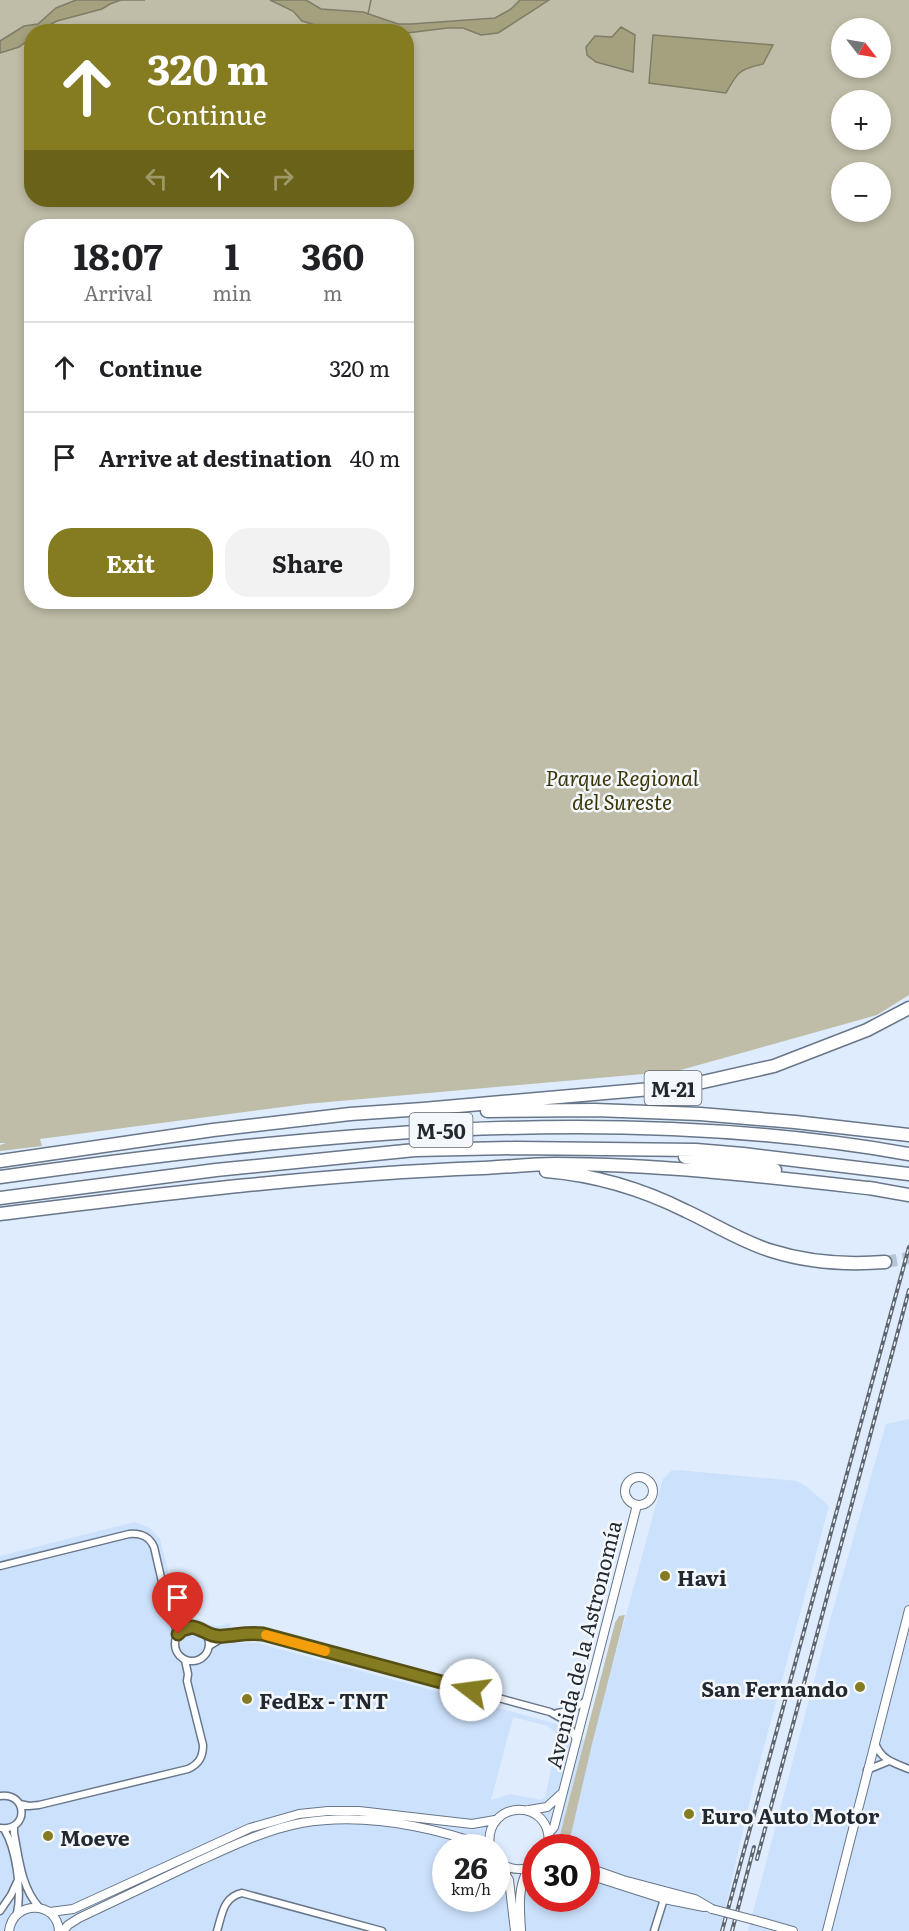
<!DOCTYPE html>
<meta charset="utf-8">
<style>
body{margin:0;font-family:Literata,serif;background:#f2f2f2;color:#202124;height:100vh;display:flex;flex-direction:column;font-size:22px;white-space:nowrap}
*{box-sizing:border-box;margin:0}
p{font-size:20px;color:#757577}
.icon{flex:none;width:33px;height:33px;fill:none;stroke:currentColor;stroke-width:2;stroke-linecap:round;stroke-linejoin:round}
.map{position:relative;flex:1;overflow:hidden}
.details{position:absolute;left:24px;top:219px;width:390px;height:390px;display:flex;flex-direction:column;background:#fff;border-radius:24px;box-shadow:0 3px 9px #0003}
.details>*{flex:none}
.hud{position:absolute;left:24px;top:24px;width:390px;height:183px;border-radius:24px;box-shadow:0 3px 9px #0003;background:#857b20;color:#fff;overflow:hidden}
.needle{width:39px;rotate:121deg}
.buttons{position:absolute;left:831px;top:18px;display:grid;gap:12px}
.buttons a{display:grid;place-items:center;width:60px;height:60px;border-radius:50%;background:#fff;box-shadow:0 3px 9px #0003;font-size:30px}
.speed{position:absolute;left:432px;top:1834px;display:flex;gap:12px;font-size:30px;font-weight:700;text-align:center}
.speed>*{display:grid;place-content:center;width:78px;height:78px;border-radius:50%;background:#fff;box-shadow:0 3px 9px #0003;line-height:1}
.speed small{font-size:15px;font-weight:400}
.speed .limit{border:9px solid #d22;background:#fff;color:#111}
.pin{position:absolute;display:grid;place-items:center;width:51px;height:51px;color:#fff;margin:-62px -26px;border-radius:50% 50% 50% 0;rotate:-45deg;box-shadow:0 0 6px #0007}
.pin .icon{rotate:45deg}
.me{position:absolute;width:66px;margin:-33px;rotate:285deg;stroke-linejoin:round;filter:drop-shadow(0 0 4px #0008)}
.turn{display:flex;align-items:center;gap:21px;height:126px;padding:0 24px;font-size:27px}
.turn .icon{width:78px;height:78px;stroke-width:2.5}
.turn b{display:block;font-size:42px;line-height:51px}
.lanes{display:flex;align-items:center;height:57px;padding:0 24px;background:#0003;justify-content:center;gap:30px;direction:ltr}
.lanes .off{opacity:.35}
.eta{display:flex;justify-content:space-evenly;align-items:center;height:102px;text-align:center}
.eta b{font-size:36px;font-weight:700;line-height:42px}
.button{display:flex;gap:12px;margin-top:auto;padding:12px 24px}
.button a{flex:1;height:69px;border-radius:24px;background:#857b20;color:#fff;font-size:24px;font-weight:700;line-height:69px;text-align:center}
.button a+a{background:#f2f2f2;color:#202124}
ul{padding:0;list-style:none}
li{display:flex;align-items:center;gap:18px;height:90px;padding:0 24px;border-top:2px solid #e0e0e0}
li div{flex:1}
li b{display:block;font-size:22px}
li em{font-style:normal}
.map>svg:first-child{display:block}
.built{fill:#cce1fc;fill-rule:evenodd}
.green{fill:#bfbda7;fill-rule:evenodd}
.water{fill:#a5a17e;stroke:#7e7d67;stroke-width:1.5}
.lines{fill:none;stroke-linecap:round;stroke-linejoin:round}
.stream{stroke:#7e7d67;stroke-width:1.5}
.motorway-tunnel{stroke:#b9c5d4;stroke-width:12;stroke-dasharray:12 6;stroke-linecap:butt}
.minor-casing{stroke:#687689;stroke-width:9}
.tertiary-casing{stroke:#687689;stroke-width:10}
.motorway-casing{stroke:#687689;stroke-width:15}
.minor{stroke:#fff;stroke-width:6}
.tertiary{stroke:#fff;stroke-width:8}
.motorway{stroke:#fff;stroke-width:12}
.rail-casing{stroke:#5e6671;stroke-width:4}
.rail{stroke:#f4f8fc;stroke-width:1.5;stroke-dasharray:4.5;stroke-linecap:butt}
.tertiary-bridge-casing{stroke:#687689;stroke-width:10;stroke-linecap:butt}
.tertiary-bridge{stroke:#fff;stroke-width:8}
.route-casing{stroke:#565015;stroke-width:15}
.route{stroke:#857b20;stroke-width:10}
.slow{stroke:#f59e0b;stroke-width:10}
.poi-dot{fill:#857b20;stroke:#f4f8fc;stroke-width:2}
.labels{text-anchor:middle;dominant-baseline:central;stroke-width:5;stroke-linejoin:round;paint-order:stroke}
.shield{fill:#f4f8fc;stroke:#62676e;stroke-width:1.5}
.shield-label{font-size:20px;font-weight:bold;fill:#232931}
.park-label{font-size:21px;font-style:italic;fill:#3d3708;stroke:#f4f8fc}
.poi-label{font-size:21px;font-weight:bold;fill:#232931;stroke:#f4f8fc;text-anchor:start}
.street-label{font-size:21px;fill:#232931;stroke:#f4f8fc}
</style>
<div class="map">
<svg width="909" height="1931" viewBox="0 0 909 1931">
<rect width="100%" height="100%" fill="#deecfd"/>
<path class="built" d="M 909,1419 L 909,1931 L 748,1931 L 830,1620 L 886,1424 Z
M 677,1470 L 796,1481 L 806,1486 L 829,1506 L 753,1787 L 720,1931 L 521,1931 L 522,1881 L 535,1865 L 536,1899 L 586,1899 L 587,1874 L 709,1908 L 587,1867 L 586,1848 L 555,1848 L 550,1838 L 547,1827 L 520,1809 L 495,1820 L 490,1848 L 446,1848 L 446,1899 L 496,1899 L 497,1860 L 509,1880 L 515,1931 L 0,1931 L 0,1556 L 134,1522 L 150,1528 L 160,1539 L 178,1611 L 187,1619 L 198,1619 L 210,1625 L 219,1626 L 230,1623 L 234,1643 L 257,1643 L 557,1724 L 591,1744 L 663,1479 L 671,1471 ZM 513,1717 L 548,1726 L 557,1734 L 558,1739 L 545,1797 L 541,1800 L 510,1794 L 491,1800 Z"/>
<path class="green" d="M 0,0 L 909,0 L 909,995 L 877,1015 L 677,1071 L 306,1104 L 40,1139 L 42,1146 L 0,1151 L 0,1145 L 6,1143 L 0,1143 ZM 842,28 L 880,28 L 880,68 L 842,68 ZM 32,32 L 406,32 L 406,200 L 32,200 ZM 842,100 L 880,100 L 880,140 L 842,140 ZM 842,172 L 880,172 L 880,212 L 842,212 ZM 32,226 L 406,226 L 406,602 L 32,602 Z
M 625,1615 L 592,1744 L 568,1847 L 559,1839 L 615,1623 L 619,1616 Z"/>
<path class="water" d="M 76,0 L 145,0 L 121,0 L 110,4 L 102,9 L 57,21 L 38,31 L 32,32 L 31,38 L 19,47 L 0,53 L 0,41 L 24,26 L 38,24 L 56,8 Z
M 270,0 L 306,0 L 321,9 L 363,12 L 398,24 L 411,24 L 495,18 L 511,9 L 520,0 L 549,0 L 498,33 L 481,35 L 463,28 L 447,28 L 407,33 L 356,29 L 334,26 L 325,28 L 302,21 L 293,11 Z
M 621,27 L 635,35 L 633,72 L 596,62 L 587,55 L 586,47 L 595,36 L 612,37 Z
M 653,35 L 773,45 L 763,64 C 739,69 737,73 726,93 L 649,83 Z"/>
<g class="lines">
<path class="stream" d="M 368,14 L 371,0"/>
<path class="motorway-tunnel" d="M 885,1262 L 909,1258"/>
<g class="minor-casing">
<path id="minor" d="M 0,1566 L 129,1534 C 141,1533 149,1536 154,1547 L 168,1608 L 178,1634
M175 1644a17 17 0 1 1 34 0a17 17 0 1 1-34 0Z
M 209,1646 C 226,1634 243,1631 263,1634 L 550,1712 L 566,1721 L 576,1739
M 557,1713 L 569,1711 L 586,1701
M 875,1743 C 881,1760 894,1763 909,1769
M 867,1770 L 889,1761
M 0,1796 C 28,1792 29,1831 1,1828
M 20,1804 L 29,1806 L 39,1805 L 188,1769 C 199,1764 203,1757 203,1745 L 187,1681 L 188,1674 L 185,1660
M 14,1826 L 14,1833 C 19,1858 21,1887 39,1907
M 4,1829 C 16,1848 22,1891 17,1913
M 0,1911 L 11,1895 L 17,1882
M 217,1931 C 222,1915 223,1897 242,1893 L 382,1931
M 654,1931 L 664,1899"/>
</g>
<g class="tertiary-casing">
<path id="tertiary" d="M625 1491a14 14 0 1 1 28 0a14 14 0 1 1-28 0Z
M 529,1810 L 547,1807 L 560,1795
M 549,1833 L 554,1827 L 637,1505
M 490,1848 C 482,1798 556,1796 548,1848
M 497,1861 L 509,1880 L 515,1931
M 500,1863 C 512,1871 523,1871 536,1865
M 586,1867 L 623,1880 L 695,1899 L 712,1909
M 586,1874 L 664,1899 L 704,1907
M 50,1912 L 73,1909 L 250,1828 L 299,1814 L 328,1811 L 359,1811 L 472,1824 L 495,1820
M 754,1920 L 793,1931
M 9,1931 C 13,1900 57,1900 59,1931
M 63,1931 L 68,1925 L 79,1918 C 119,1899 159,1880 199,1861 C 232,1846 265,1830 301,1823 C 364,1812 430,1826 489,1847
M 521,1931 C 520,1909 517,1889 528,1869
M 827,1931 L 909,1610"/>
</g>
<g class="motorway-casing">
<path id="motorway" d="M 487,1111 L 595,1110 L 700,1114 L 795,1122 L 909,1135
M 685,1157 L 775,1170
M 0,1161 L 213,1130 L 350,1114 L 423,1109 L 685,1086 L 774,1066 L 867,1030 L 909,1008
M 546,1171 C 595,1175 642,1189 686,1211 C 714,1224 742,1242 772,1251 C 810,1263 846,1265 885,1262
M 0,1177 C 300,1135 608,1101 909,1154
M 869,1188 L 909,1195
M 0,1198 L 216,1170 L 415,1150 L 515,1148 L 696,1150 L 743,1154 L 909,1174
M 0,1214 C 161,1194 321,1174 483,1168 C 507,1167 531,1164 555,1164 C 662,1164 769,1177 876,1189"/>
</g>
<use href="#minor" class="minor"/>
<use href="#tertiary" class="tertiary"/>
<use href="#motorway" class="motorway"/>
<g class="rail-casing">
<path id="rail" d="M 757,1859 L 909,1290
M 722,1931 L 909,1247
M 732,1931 L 754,1847"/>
</g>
<use href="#rail" class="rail"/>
<g class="tertiary-bridge-casing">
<path id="tertiary-bridge" d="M 712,1909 L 754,1920"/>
</g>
<use href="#tertiary-bridge" class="tertiary-bridge"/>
</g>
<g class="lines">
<g class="route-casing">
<path id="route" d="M 178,1634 L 182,1630 L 192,1627 C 204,1629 210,1638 224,1636 C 238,1635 248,1632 263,1634 L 471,1690"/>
</g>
<use href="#route" class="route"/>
<path class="slow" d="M 266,1635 L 325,1651"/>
</g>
<g class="poi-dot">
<circle cx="665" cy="1576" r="6"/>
<circle cx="860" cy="1687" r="6"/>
<circle cx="247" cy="1699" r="6"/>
<circle cx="689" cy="1814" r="6"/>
<circle cx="48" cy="1836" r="6"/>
</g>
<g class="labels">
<g class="shield">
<rect x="644.5" y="1071" width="57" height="34" rx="4.5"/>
<rect x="409.5" y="1113" width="63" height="34" rx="4.5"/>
</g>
<g class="shield-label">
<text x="673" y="1088">M-21</text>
<text x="441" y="1130">M-50</text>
</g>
<g class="park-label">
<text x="622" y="776">Parque Regional<tspan x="622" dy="24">del Sureste</tspan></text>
</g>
<g class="poi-label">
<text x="677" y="1576">Havi</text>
<text x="848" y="1687" text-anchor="end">San Fernando</text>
<text x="259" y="1699">FedEx - TNT</text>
<text x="701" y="1814">Euro Auto Motor</text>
<text x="60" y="1836">Moeve</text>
</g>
<g class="street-label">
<text transform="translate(582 1644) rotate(-76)">Avenida de la Astronomía</text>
</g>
</g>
</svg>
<div class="buttons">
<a><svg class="needle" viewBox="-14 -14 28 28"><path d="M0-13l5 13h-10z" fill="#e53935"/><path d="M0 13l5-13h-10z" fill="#757577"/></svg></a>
<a>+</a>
<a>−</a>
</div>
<div class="speed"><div>26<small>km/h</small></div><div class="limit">30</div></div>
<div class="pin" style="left:178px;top:1634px;background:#d93025"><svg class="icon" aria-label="arrive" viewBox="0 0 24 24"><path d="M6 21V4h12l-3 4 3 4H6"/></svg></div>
<svg class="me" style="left:471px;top:1690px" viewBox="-20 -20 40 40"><circle r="19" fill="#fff"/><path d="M0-13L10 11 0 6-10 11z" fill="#857b20"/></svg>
<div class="hud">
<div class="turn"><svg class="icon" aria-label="ahead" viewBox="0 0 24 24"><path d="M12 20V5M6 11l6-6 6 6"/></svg><div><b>320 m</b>Continue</div></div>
<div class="lanes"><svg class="icon off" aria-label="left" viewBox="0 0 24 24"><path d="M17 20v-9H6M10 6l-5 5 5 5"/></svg><svg class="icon" aria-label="ahead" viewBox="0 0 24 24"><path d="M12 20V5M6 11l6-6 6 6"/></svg><svg class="icon off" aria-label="right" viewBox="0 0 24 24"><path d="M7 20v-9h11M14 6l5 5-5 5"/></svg></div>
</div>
<section class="details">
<div class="eta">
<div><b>18:07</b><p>Arrival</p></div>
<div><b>1</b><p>min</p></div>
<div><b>360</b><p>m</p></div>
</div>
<ul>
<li><svg class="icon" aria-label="ahead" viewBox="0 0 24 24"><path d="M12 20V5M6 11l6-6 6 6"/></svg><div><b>Continue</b></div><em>320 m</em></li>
<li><svg class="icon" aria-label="arrive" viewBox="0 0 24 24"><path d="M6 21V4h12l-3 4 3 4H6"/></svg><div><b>Arrive at destination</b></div><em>40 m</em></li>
</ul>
<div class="button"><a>Exit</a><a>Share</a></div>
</section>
</div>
